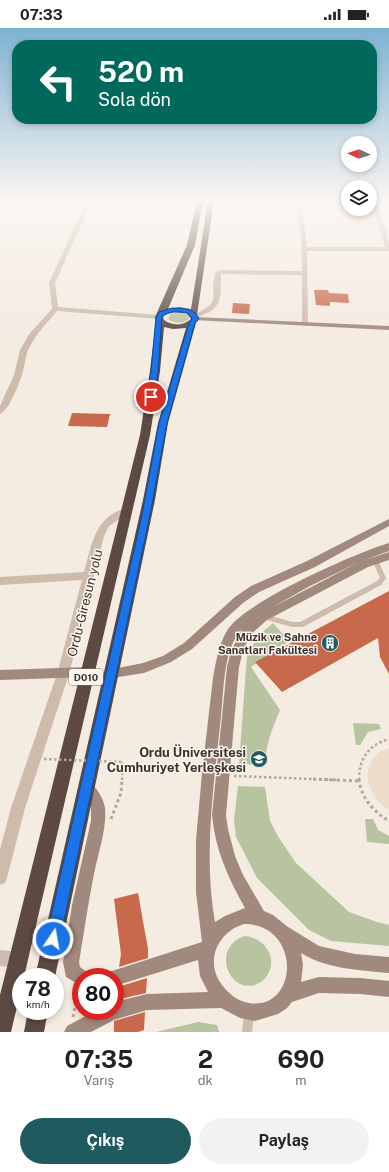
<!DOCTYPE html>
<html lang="tr">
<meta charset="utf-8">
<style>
body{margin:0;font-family:"Public Sans",sans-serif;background:#f2f2f2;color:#222;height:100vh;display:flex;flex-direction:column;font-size:15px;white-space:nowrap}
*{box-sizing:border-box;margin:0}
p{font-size:13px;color:#767676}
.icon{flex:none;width:22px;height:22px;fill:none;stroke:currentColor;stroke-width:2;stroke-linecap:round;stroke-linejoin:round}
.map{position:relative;height:1004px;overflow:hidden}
.details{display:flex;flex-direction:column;background:#fff;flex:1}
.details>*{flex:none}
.top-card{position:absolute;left:12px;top:12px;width:365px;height:84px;border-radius:16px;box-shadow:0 2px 6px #0003;background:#00695c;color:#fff;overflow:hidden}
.needle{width:26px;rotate:273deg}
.fabs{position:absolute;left:341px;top:108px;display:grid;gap:8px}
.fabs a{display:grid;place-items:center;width:36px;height:36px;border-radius:50%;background:#fff;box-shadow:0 2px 6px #0003;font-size:20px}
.speed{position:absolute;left:12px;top:940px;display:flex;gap:8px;font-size:20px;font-weight:700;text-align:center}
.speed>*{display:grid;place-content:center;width:52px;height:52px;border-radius:50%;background:#fff;box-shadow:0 2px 6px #0003;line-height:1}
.speed small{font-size:10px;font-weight:400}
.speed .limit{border:6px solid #d22;background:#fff;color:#111}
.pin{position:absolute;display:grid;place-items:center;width:34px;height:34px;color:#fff;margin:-17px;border:2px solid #fff;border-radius:50%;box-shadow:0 1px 4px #0007}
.me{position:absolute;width:44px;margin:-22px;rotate:12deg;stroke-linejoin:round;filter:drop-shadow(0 0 3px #0008)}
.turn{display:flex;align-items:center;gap:14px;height:84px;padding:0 20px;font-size:18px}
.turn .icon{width:52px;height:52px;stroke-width:2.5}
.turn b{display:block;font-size:28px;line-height:34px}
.eta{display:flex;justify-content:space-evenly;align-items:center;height:68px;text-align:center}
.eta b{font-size:24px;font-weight:700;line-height:28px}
.cta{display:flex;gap:8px;margin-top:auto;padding:8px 20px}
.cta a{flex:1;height:46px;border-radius:24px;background:#1f5a5e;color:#fff;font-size:16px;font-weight:700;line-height:46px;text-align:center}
.cta a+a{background:#f2f2f2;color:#222}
.status{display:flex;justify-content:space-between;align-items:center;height:28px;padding:0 20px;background:#fff;direction:ltr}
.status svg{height:11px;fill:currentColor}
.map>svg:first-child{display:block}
.green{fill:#b8c4a0}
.plaza{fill:#ecdcc8}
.building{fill:#c8694b}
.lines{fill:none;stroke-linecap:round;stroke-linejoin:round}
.path-far1{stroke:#b9a596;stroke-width:2.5;stroke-dasharray:2.5 2.5;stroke-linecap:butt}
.path{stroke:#b9a596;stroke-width:3;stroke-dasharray:3 3;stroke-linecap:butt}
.lane{fill:#cdbbac;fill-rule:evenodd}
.street{fill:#cdbbac;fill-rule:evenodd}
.secondary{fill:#a18a7d;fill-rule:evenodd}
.highway{fill:#5c4a42;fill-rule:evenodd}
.path-bridge{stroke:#b9a596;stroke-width:2.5;stroke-dasharray:2.5 2.5;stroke-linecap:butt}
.route{fill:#1a73e8;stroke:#114b97}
.labels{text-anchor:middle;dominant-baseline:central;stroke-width:3;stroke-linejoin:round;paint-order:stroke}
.shield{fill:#fbf5ee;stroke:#756b66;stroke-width:1}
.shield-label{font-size:10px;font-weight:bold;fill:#3b302b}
.poi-label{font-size:11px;font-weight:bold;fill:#3b302b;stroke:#fbf5ee;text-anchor:end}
.near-street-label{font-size:13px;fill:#3b302b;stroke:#fbf5ee}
.near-poi-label{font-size:13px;font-weight:bold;fill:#3b302b;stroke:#fbf5ee;text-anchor:end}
</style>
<div class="status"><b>07:33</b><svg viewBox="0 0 49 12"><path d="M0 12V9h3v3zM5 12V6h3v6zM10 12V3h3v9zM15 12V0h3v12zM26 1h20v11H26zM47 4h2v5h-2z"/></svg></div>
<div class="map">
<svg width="389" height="1004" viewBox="0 0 389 1004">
<rect width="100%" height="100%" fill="#f4ebe1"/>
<path class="green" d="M 180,284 L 187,286 L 189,291 C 183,296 174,296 168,291 L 170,286 Z
M 273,595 L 289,613 L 251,639 L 280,682 C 272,702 266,715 265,737 L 239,736 L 247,627 L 259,607 Z
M 353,695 L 379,696 L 381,701 L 368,704 L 360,717 L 356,717 Z
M 238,758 L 265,759 L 270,793 L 279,810 L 296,835 L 349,884 L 377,894 L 389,897 L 389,918 L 331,913 L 309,902 L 257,850 L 236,809 L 234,792 Z
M 365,791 L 373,791 L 378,802 L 389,808 L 389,816 L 367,814 Z
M 244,908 C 262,909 277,926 269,944 C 267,949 263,953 259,955 C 231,970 209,921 244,908 Z
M 198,994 L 217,997 L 219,1004 L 156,1004 Z"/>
<path class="plaza" d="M 389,720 L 389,782 L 382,777 L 373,766 L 368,754 L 368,742 L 372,732 L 380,724 Z"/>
<path class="building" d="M 314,262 L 328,262 L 329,265 L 348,266 L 349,275 L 330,274 L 330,278 L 316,277 Z
M 233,275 L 250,276 L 249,286 L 232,285 Z
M 72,385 L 110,386 L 107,399 L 68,398 Z
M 389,563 L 389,646 L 380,629 L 378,610 L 282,664 L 255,634 Z
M 138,865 L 148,921 L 148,930 L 119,939 L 121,926 L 114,871 Z
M 147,950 L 146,965 L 116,972 L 118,959 Z
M 145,984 L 144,1002 L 138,1004 L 114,1004 L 114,993 Z"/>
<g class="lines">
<path class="path-far1" d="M 234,748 L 338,752
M 122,752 L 123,734
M 359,752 C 359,731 368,717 389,711"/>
<path class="path" d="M 313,751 L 358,753
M 359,751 C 361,770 373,783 389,793
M 111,791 L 121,765 L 122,751
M 73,989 L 78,962"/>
<path class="lane" d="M 373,530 L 377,530 L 386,550 L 381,557 L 303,599 L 292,599 L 263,591 L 262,589 L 263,587 L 265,586 L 292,594 L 300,594 L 377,553 L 380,550 L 372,532 Z
M 249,980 L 253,981 L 254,985 L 252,1004 L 242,1004 L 244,985 L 245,981 Z"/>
<path class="street" d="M 86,173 L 92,173 L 55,255 L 58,279 L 159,287 L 162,289 L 159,291 L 57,283 C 47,295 36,306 29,320 C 25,328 25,338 22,347 C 19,356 8,384 0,386 L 0,378 L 14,347 L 20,322 L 30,305 L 52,281 L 49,255 Z
M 296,173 L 301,173 L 307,219 L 385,219 L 371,173 L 376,173 L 389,214 L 389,223 L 307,223 L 308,297 L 306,298 L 302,296 L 302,247 L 221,246 C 220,265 224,278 205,286 C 200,288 197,290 193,289 L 193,287 C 226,272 207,269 216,244 L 221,242 L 302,243 L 301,211 Z
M 126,480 L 131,483 L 129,485 L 109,498 L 104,508 L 69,646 L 25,780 L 7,850 L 5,855 L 0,857 L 0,822 L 11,780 L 57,646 L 82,552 L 0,557 L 0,549 L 84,544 C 92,517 94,489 126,480 Z
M 0,922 L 18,924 L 24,926 L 26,932 L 24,938 L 18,940 L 0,938 Z"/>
<path class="secondary" d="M 195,289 L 389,298 L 389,302 L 193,292 L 193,290 Z
M 389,491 L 389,498 L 315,539 L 259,564 L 243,575 L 192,621 L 171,634 L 144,645 L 112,650 L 108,648 L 106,645 L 108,642 L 143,635 L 163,628 L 184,615 L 235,569 L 251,558 L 307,533 Z
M 389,515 L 389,523 L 362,533 L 389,524 L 389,532 L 368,539 L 267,592 L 250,607 L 243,623 L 239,639 L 226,787 L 228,801 L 235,828 L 243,847 L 264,883 L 273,887 L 288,899 L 319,918 L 355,926 L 389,929 L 389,945 C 359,942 326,941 301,925 L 303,937 L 301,954 L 319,949 L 360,950 L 389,953 L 389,969 L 360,966 L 319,965 L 292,974 L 287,980 L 278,986 L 255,993 L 240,990 L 221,980 L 147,982 L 114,992 L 91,1004 L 64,1004 L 67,998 L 95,983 L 115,983 L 115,974 L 147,966 L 208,964 L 200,948 L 198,932 L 115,958 L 115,949 L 107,949 L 109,944 L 115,942 L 202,914 L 196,864 L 196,812 L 202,745 L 213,650 C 216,633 219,615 228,601 C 247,573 355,525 389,515 ZM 359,534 L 271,580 L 310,558 ZM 242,601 L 231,623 L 227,639 L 212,787 C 215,821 228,850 245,880 L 225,888 L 215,894 C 203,826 214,756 221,688 C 224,663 223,620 242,601 ZM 244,896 C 302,896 299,983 249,975 C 237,973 229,966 222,957 C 204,933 218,904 244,896 Z
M 88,639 L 92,641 L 94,644 L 92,647 L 88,649 L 0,652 L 0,642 Z
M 87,753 C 95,756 104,771 105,780 C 107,801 98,825 94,846 C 88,875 84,905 79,934 L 80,939 L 87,944 L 89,949 L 81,949 L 81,958 L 66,949 L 63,934 L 72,877 L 91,793 L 91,779 L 80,759 L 82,755 Z"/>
<path class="highway" d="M 197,173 L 203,173 L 195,217 L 168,281 L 179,279 L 191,281 L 208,173 L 214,173 L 197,287 L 199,291 L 196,295 L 168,395 L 155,472 L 55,949 L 35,949 L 143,472 L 158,395 L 186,300 L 173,301 L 164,299 L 160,343 L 150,407 L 24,949 L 21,949 L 21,962 L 11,1004 L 0,1004 L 0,967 L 140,407 L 150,343 L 156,293 L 155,289 L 187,217 ZM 173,284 L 186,285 L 191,291 C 183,298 173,298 164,292 L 163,289 L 165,287 Z
M 28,983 L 48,983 L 44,1004 L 24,1004 Z"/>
<path class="path-bridge" d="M 44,731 L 123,734"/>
</g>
<linearGradient id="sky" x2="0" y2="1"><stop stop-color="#7eb2d2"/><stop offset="0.55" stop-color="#faf6f2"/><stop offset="1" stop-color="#faf6f2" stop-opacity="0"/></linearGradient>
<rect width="389" height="313" fill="url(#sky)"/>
<path class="route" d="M 172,280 C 182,281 194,279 199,291 L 195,295 L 167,395 L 150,487 L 60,911 L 58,916 L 53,918 L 48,916 L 46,911 L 142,487 L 159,395 L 189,295 L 192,290 L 188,285 C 179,284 169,282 162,289 L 158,343 L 155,369 L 154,370 L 148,370 L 147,369 L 151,343 L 156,289 L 159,284 Z"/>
<defs>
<g id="building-disc" transform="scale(0.9)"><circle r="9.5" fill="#1f5a5e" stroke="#fbf5ee"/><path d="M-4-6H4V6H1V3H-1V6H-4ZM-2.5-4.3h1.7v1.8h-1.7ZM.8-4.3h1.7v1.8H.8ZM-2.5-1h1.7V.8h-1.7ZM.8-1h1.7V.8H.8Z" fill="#fff"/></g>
<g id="university-disc" transform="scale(0.9)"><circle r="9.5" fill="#1f5a5e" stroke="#fbf5ee"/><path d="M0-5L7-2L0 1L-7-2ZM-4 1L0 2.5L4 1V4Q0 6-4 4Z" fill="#fff"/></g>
</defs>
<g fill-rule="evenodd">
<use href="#building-disc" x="330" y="615"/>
<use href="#university-disc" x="259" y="731"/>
</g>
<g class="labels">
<rect class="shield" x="69" y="641" width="34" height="16" rx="3"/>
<g class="shield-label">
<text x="86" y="649">D010</text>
</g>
<g class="poi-label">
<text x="317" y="609">Müzik ve Sahne<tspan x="317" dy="13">Sanatları Fakültesi</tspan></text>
</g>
<g class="near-street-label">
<text transform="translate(85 575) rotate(-76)">Ordu-Giresun yolu</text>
</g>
<g class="near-poi-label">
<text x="246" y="724">Ordu Üniversitesi<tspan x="246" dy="15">Cumhuriyet Yerleşkesi</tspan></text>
</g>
</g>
</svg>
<div class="fabs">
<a><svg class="needle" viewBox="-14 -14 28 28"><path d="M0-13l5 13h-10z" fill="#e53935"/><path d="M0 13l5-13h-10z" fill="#767676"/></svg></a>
<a><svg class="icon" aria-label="layers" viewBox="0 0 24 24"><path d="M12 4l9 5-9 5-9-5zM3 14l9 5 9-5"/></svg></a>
</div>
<div class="speed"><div>78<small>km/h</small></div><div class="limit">80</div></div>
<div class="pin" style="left:151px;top:369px;background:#d93025"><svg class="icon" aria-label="arrive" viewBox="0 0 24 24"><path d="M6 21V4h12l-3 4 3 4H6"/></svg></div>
<svg class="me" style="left:53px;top:911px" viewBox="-20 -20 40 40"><circle r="17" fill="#1a73e8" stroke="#fff" stroke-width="3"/><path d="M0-11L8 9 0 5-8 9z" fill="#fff"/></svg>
<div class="top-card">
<div class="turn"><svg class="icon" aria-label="left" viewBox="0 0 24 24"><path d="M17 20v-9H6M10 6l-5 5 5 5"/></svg><div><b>520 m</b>Sola dön</div></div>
</div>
</div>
<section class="details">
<div class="eta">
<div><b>07:35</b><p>Varış</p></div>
<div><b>2</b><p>dk</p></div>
<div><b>690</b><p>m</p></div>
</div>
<div class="cta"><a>Çıkış</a><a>Paylaş</a></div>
</section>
